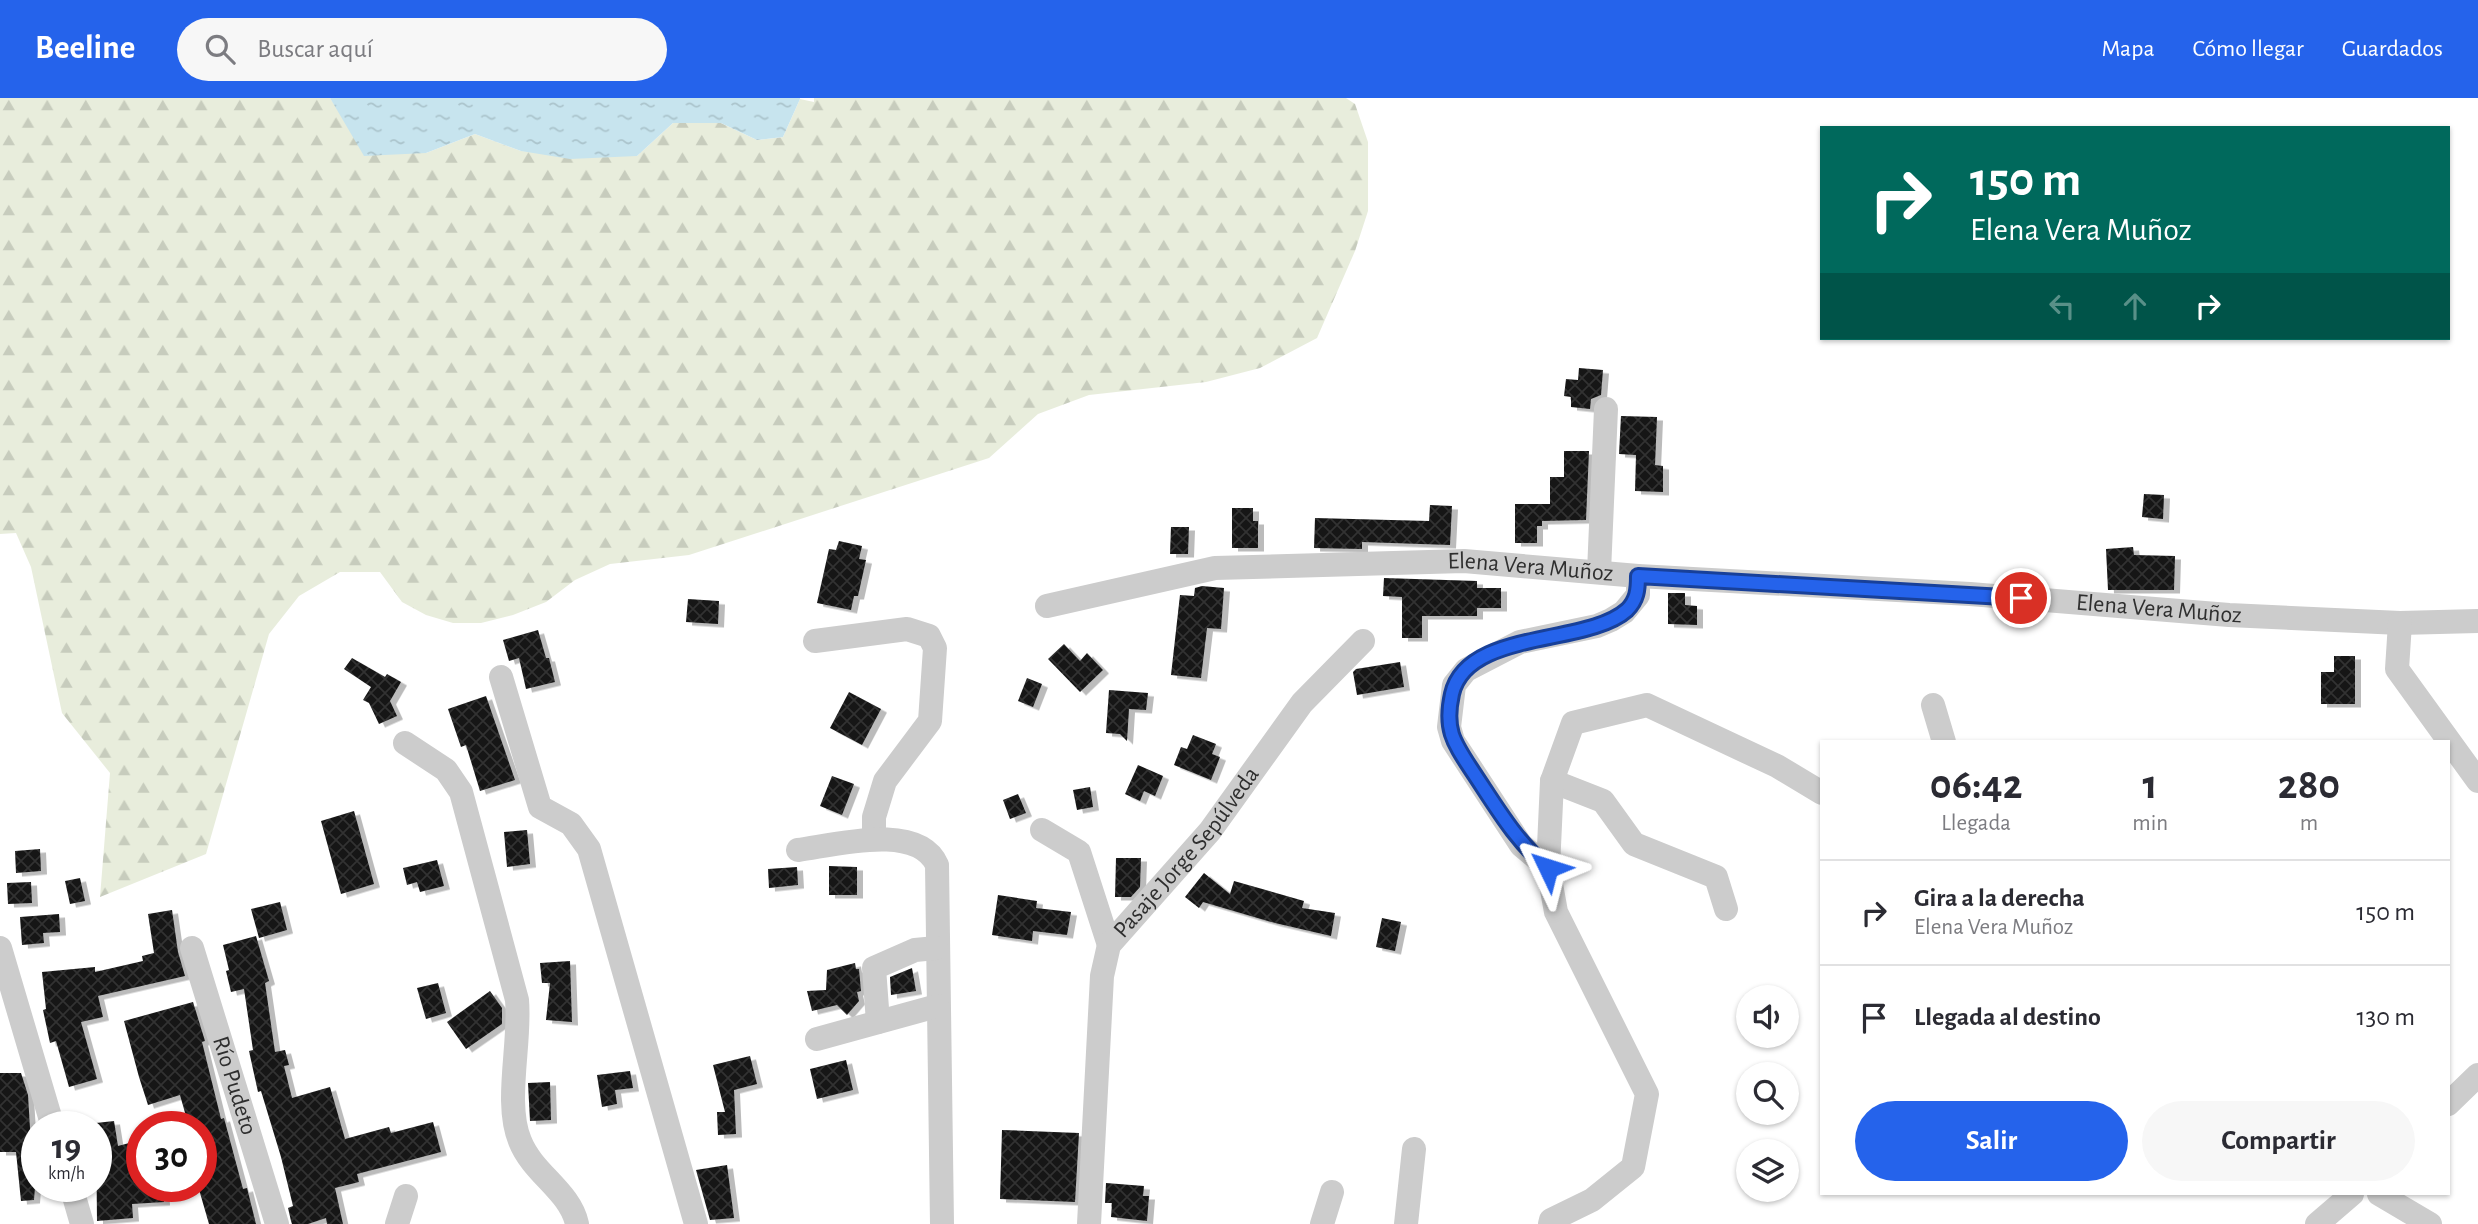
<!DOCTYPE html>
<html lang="es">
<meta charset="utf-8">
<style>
body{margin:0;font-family:"Alegreya Sans",sans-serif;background:#f7f7f7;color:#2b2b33;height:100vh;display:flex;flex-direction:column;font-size:26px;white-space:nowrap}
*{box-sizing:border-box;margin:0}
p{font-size:23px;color:#7c7c81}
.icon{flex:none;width:38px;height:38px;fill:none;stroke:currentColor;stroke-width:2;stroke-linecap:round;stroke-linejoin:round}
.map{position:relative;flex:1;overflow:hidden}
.details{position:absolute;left:1820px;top:642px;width:630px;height:455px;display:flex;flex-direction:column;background:#fff;border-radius:0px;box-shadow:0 2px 5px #0004}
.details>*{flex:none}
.top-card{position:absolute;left:1820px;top:28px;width:630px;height:214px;border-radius:0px;box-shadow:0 2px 5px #0004;background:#00695c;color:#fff;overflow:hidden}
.tools{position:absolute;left:1736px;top:887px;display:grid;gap:14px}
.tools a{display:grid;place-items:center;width:63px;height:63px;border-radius:50%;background:#fff;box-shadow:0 2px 5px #0004;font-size:35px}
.speed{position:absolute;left:21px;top:1013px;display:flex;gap:14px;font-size:35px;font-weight:700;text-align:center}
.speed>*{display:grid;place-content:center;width:91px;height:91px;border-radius:50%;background:#fff;box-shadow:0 2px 5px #0004;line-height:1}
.speed small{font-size:18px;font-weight:400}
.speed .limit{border:10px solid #d22;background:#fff;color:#111}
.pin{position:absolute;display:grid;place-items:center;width:60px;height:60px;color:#fff;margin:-30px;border:4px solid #fff;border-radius:50%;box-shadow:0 2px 7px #0007}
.me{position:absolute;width:77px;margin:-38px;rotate:311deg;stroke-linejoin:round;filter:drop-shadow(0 0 5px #0008)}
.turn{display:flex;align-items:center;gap:24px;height:147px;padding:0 35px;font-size:32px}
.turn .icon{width:91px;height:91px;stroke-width:2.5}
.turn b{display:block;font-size:49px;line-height:60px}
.lanes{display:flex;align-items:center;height:66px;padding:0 35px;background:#0003;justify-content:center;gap:35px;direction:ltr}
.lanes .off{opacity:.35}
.eta{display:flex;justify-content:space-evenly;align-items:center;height:119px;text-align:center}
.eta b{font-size:42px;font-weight:600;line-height:49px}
.button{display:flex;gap:14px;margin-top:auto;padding:14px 35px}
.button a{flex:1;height:80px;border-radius:42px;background:#2563eb;color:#fff;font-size:28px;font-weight:600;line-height:80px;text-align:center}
.button a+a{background:#f7f7f7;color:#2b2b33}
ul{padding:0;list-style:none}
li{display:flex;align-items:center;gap:21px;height:105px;padding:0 35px;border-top:2px solid #e1e1e2}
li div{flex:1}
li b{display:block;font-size:26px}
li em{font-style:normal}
header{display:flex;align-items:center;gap:42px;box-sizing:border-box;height:98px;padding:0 35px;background:#2563eb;color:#fff}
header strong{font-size:33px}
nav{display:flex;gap:38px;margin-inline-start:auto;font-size:24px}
.search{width:490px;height:63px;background:#f7f7f7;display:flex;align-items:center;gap:18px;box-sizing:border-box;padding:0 24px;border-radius:38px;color:#7c7c81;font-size:26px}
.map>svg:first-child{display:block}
.forest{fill:url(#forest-firs)}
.water{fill:url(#water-ripples)}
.building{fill:url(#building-cross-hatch);filter:url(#shadow)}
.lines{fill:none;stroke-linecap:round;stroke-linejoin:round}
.minor{stroke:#ccc;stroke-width:24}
.route-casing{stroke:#184099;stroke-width:18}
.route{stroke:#2563eb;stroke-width:12}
.labels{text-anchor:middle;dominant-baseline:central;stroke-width:7;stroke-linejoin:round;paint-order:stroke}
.street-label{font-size:24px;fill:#2f2f2f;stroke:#fff}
</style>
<header>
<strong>Beeline</strong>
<div class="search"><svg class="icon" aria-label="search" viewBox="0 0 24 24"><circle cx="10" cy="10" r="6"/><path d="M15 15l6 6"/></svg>Buscar aquí</div>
<nav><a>Mapa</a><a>Cómo llegar</a><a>Guardados</a></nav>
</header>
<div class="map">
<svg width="2478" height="1126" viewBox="0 0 2478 1126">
<defs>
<pattern id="forest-firs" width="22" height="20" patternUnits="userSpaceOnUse" patternTransform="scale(1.75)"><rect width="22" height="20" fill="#e8eddc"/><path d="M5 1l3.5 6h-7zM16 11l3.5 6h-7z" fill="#c7ccbd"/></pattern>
<pattern id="water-ripples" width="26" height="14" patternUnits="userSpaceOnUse" patternTransform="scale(1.75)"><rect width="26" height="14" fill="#c7e4ee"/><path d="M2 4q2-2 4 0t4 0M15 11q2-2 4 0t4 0" fill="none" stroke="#abc4cc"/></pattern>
<pattern id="building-cross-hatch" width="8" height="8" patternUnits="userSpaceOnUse" patternTransform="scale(1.75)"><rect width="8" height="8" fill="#161616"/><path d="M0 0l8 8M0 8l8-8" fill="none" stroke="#303030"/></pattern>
<filter id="shadow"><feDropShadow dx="6" dy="3.5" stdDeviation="0" flood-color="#0004"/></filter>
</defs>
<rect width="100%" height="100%" fill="#fff"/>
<path class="forest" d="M 0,0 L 330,0 L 334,6 L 426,55 L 475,36 L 521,53 L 637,58 L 673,25 L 721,25 L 757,42 L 783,39 L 800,1 L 814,4 L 814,0 L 1346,0 L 1355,6 L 1368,44 L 1368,113 L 1355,153 L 1317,240 L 1260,270 L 1206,284 L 1089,297 L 1038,316 L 989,360 L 689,457 L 610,466 L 575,482 L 546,504 L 513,517 L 481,525 L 453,525 L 426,517 L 402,504 L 380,474 L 340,474 L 299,498 L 269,536 L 206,756 L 100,799 L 110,675 L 62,615 L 31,469 L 16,435 L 0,436 Z"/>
<path class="water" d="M 330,0 L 800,0 L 800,1 L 783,39 L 757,42 L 721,25 L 673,25 L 637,58 L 570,61 L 521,53 L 475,36 L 426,55 L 364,58 Z"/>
<path class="building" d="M 1579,270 L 1603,272 L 1601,297 L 1591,301 L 1590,311 L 1571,309 L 1571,299 L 1564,298 L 1566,281 L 1578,282 Z
M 1621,318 L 1657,319 L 1655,367 L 1663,368 L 1663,394 L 1635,393 L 1636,357 L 1619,356 Z
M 1564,353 L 1589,353 L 1586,422 L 1542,423 L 1542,428 L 1537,428 L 1537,445 L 1515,445 L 1515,406 L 1550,406 L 1550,379 L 1564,379 Z
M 2144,396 L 2164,397 L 2163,421 L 2142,419 Z
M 1430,407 L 1452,408 L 1450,447 L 1362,444 L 1362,451 L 1314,450 L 1315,420 L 1429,423 Z
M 1232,410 L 1253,410 L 1253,423 L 1258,423 L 1258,450 L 1232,450 Z
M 1171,429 L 1189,429 L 1188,456 L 1170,456 Z
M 839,443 L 862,448 L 859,461 L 866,462 L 858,498 L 854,498 L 851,512 L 817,505 L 829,451 L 836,452 Z
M 2133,449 L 2134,457 L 2175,458 L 2174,492 L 2108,492 L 2106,451 Z
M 1384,480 L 1477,483 L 1477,490 L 1501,490 L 1501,510 L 1477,510 L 1477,518 L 1422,518 L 1422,540 L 1402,540 L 1402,499 L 1383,498 Z
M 1202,488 L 1224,490 L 1221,531 L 1207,530 L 1201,580 L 1171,577 L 1180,497 L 1194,498 L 1195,490 Z
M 1668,495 L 1685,495 L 1685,507 L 1697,508 L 1697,527 L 1668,526 Z
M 688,501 L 719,503 L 718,526 L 686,524 Z
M 538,532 L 546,560 L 549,560 L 555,584 L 526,591 L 519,560 L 509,563 L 503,542 Z
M 1064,546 L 1080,563 L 1087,555 L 1103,572 L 1080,594 L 1048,561 Z
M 2334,558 L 2355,558 L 2355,606 L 2321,606 L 2321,574 L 2334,574 Z
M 352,560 L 385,579 L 387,576 L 401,584 L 390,603 L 397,618 L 379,626 L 369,605 L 363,602 L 371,589 L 344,571 Z
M 1400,564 L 1404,589 L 1357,597 L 1353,574 L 1356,571 Z
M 1027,580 L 1042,586 L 1033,609 L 1018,603 Z
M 1109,592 L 1148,595 L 1146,612 L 1129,611 L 1127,643 L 1120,636 L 1106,635 Z
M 849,594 L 881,611 L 862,647 L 830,630 Z
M 486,598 L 515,682 L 480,693 L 466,647 L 461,649 L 448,611 Z
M 1193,637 L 1216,646 L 1212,656 L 1220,659 L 1211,682 L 1174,667 L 1181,649 L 1187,651 Z
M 1138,667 L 1163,678 L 1155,698 L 1144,693 L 1140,703 L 1125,696 Z
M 832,678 L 854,686 L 842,717 L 820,708 Z
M 1090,689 L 1093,709 L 1077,712 L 1073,692 Z
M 1018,696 L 1026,715 L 1010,721 L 1003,702 Z
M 354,713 L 374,786 L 341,796 L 321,723 Z
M 527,732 L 530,766 L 507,769 L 504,734 Z
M 40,751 L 41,773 L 16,775 L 15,753 Z
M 1116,760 L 1141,760 L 1140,789 L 1131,799 L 1115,799 Z
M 437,762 L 444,788 L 420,794 L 417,784 L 407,787 L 403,770 Z
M 829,768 L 857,769 L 857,797 L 829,797 Z
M 797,769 L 798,787 L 769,790 L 768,771 Z
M 1204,775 L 1230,796 L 1234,783 L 1304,803 L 1302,810 L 1335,815 L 1331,838 L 1275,825 L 1203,804 L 1199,810 L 1185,799 Z
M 80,780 L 85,803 L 70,806 L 65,783 Z
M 31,784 L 32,805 L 8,806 L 7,785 Z
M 998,797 L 1037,803 L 1036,810 L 1071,814 L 1067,837 L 1033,833 L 1032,843 L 992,837 Z
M 280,804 L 287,832 L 259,840 L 251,811 Z
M 172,812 L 178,854 L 185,878 L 98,898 L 103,919 L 81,924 L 97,981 L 69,989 L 56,943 L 50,945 L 43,912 L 46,911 L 42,874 L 95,869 L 95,874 L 143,863 L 142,858 L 154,855 L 148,816 Z
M 59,816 L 60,834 L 43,835 L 44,845 L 22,847 L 20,819 Z
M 1382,820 L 1401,824 L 1395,853 L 1376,849 Z
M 256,838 L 269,883 L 265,885 L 275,954 L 285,952 L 289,967 L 284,968 L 292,1000 L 330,989 L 345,1041 L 389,1029 L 391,1035 L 433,1024 L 441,1054 L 357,1076 L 359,1084 L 335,1090 L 343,1126 L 327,1126 L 326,1120 L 308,1126 L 292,1126 L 291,1123 L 288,1110 L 293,1108 L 281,1059 L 261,993 L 258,994 L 249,953 L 253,952 L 244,891 L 231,894 L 226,873 L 229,872 L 223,847 Z
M 570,863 L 572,924 L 546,922 L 550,885 L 542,885 L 540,865 Z
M 855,865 L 856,871 L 859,871 L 861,893 L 857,894 L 859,903 L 847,917 L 837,907 L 812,913 L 807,893 L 826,892 L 827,872 Z
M 912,870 L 916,893 L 891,897 L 890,879 Z
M 438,885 L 446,915 L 426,921 L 417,890 Z
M 490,893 L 502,910 L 502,926 L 466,951 L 447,924 Z
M 193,904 L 205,943 L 202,944 L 221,1021 L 224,1020 L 243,1091 L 247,1090 L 256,1126 L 209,1126 L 198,1088 L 201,1088 L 201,1029 L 189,1029 L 180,997 L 148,1007 L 139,979 L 124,923 Z
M 750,958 L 757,986 L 734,992 L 736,1036 L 718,1037 L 717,1014 L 725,1014 L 713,967 Z
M 846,962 L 853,992 L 817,1001 L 810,971 Z
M 630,973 L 633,990 L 615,992 L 617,1006 L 602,1009 L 597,977 Z
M 0,975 L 21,975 L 28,997 L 32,1063 L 37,1063 L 34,1102 L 21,1103 L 16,1054 L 0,1054 Z
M 550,984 L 551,1022 L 530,1023 L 528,985 Z
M 114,1023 L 118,1048 L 133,1044 L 136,1082 L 142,1082 L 142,1088 L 163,1088 L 164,1104 L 132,1106 L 133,1120 L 97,1123 L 96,1025 Z
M 1002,1032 L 1079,1035 L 1075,1104 L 1000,1101 Z
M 727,1067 L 734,1120 L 710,1122 L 696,1072 Z
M 1106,1085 L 1144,1088 L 1143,1098 L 1149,1098 L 1147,1123 L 1111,1119 L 1112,1105 L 1105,1105 Z"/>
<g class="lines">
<g class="minor">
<path d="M 1599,474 L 1606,311"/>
<path id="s1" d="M 1047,508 L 1215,470 L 1464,463 L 1638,478 L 1970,496 L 2229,517 L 2400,525 L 2478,523"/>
<path d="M 2400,525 L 2397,571 L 2478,683"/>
<path d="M 815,543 L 907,531 L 929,538 L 935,550 L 930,623 L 885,683 L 874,719 L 874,741"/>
<path d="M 501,579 L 540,709 L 571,726 L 589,751 L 696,1126"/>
<path d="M 1933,607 L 1944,644"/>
<path d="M 405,645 L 446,672 L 461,694 L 517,902 C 521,945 504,1005 520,1043 C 533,1076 570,1093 577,1126"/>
<path d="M 1552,683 L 1603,703 L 1634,746 L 1716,779 L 1726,811"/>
<path d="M 1042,732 L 1079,754 L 1109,847"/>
<path d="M 798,752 C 835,747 918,724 937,767 L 942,1126"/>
<path d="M 1548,770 L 1552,683 L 1573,625 L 1647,607 L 1777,668 L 1822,695"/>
<path d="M 0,850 L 53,1029"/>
<path id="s2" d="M 192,850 L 277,1126"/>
<path d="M 878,924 L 874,870 L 915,852 L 936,850"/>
<path d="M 817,941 L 937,908"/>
<path d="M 2448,1006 L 2478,977"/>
<path d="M 71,1088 L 82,1126"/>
<path d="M 2379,1096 L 2430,1126"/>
<path d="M 397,1126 L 406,1098"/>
<path id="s3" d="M 1089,1126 L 1102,878 L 1109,847 L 1210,733 L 1302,605 L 1363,543"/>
<path d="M 1322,1126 L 1332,1094"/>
<path d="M 1406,1126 L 1414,1051"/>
<path d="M 1550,1126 L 1551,1122 L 1592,1102 L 1633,1069 L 1647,996 L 1556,814 L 1548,770 L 1521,747 L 1453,643 L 1449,629 L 1454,587 L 1466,572 L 1520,544 L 1597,528 L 1611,522 L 1624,514 L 1638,497 L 1638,478"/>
<path d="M 2317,1126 L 2352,1096"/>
</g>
</g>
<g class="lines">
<g class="route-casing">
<path id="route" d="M 1548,770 C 1515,742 1497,710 1473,674 C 1454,645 1444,632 1452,596 C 1467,531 1587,548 1627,512 C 1637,502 1638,492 1638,478 L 2021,500"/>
</g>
<use href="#route" class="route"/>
</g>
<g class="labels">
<g class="street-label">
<text stroke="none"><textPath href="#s1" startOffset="488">Elena Vera Muñoz</textPath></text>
<text stroke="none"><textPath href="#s1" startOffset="1118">Elena Vera Muñoz</textPath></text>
<text stroke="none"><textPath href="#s3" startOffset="401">Pasaje Jorge Sepúlveda</textPath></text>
<text stroke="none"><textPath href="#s2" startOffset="144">Río Pudeto</textPath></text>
</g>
</g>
</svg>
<div class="tools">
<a><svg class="icon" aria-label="sound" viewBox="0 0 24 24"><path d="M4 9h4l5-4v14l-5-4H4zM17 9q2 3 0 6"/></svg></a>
<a><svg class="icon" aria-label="search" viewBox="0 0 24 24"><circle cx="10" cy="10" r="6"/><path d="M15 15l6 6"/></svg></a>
<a><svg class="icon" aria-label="layers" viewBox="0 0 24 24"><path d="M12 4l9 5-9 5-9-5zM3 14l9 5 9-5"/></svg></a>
</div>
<div class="speed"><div>19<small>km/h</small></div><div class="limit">30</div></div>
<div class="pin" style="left:2021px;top:500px;background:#d93025"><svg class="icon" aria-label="arrive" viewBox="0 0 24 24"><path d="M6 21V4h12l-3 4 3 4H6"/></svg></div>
<svg class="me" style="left:1548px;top:770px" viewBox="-20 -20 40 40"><path d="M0-17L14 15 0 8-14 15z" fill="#2563eb" stroke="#fff" stroke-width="4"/></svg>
<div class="top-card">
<div class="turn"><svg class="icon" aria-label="right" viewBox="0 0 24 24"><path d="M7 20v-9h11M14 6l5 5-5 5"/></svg><div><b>150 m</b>Elena Vera Muñoz</div></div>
<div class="lanes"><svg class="icon off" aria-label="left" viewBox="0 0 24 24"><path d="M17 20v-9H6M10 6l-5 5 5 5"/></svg><svg class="icon off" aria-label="ahead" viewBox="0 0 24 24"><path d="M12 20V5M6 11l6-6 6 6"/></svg><svg class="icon" aria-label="right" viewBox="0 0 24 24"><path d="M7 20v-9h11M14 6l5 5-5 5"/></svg></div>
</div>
<section class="details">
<div class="eta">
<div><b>06:42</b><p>Llegada</p></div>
<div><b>1</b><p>min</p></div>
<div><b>280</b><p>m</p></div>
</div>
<ul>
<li><svg class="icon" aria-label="right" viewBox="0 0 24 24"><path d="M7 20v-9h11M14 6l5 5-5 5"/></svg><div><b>Gira a la derecha</b><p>Elena Vera Muñoz</p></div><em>150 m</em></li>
<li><svg class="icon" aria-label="arrive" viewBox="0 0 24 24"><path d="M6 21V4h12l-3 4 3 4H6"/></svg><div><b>Llegada al destino</b></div><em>130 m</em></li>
</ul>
<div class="button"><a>Salir</a><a>Compartir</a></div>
</section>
</div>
